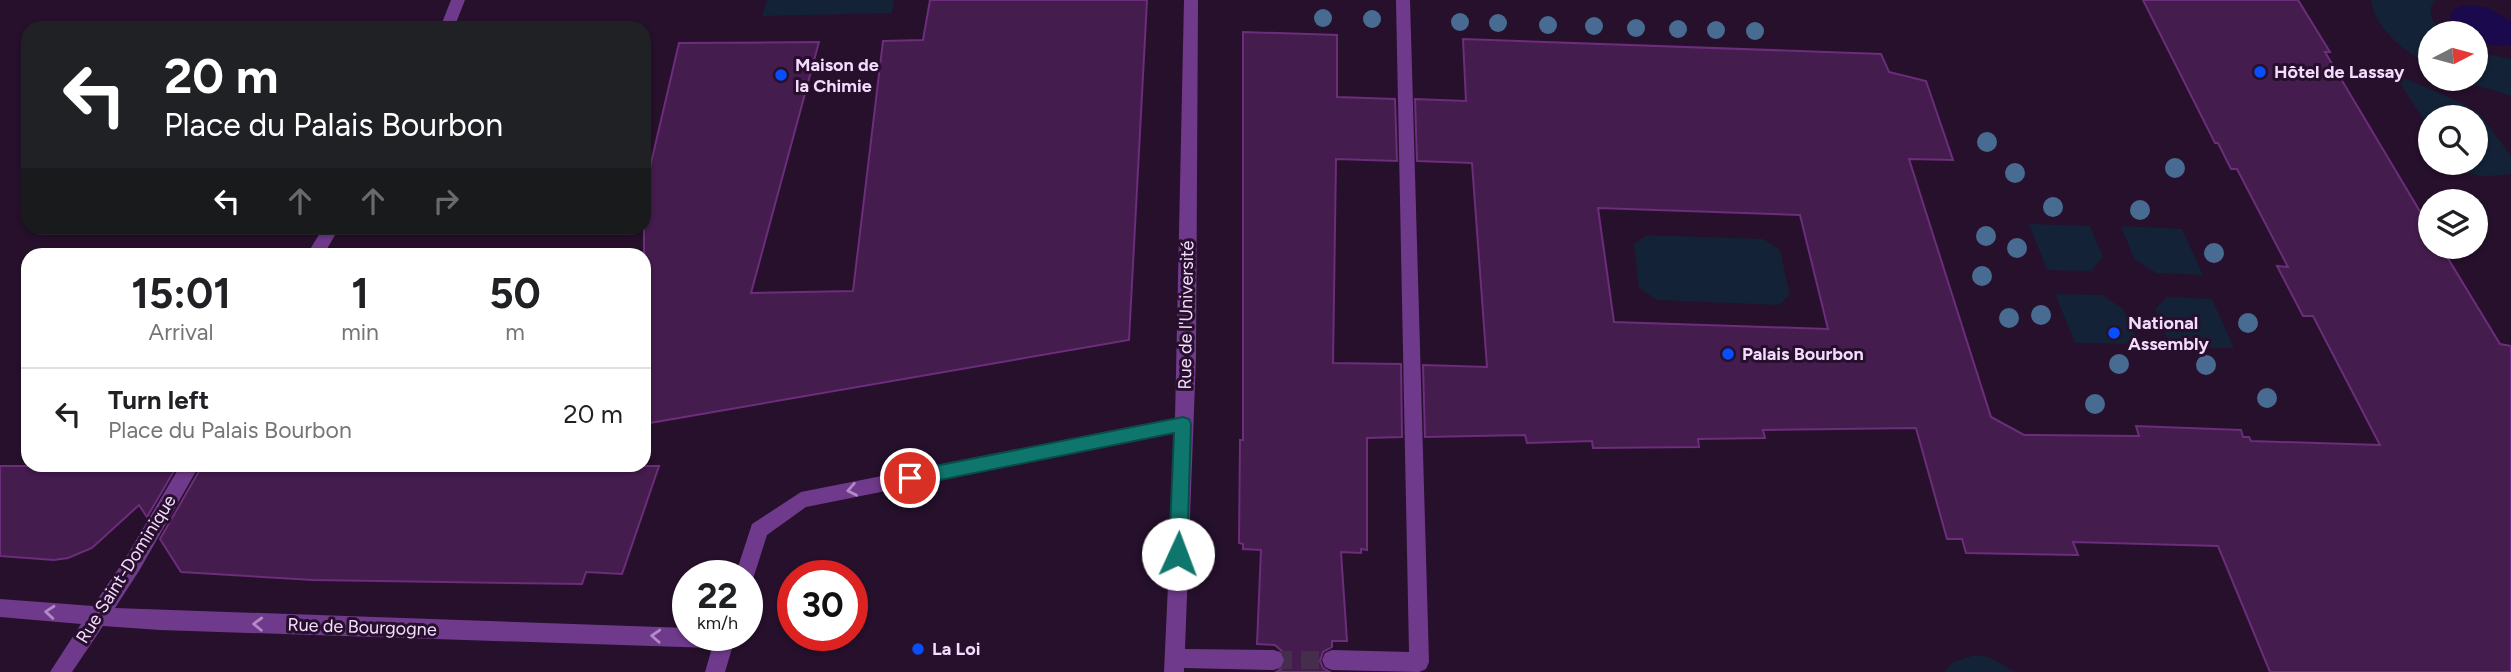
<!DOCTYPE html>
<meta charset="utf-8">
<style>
body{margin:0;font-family:Figtree,sans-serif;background:#f6f6f6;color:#202124;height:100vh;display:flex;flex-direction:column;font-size:26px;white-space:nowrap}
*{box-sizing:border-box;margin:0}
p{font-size:23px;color:#757577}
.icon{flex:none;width:38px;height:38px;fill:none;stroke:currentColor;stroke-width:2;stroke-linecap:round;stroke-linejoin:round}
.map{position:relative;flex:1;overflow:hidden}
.side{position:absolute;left:21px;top:248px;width:630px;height:224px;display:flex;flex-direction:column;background:#fff;border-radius:21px;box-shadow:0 2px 5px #0004}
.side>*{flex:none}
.guide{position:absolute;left:21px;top:21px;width:630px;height:214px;border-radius:21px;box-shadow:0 2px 5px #0004;background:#202124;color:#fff;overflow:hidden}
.needle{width:46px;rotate:84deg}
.fabs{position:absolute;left:2418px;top:21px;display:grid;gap:14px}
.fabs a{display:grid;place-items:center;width:70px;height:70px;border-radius:50%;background:#fff;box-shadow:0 2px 5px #0004;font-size:35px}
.speed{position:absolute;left:672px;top:560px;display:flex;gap:14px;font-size:35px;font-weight:700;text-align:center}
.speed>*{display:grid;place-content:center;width:91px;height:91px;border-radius:50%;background:#fff;box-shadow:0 2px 5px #0004;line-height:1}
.speed small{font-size:18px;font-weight:400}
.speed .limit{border:10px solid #d22;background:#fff;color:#111}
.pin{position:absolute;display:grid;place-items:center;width:60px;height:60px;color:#fff;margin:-30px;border:4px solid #fff;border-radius:50%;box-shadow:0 2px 7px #0007}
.me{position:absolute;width:77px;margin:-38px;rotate:2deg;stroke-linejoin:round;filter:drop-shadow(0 0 5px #0008)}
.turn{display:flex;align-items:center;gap:24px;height:147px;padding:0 28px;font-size:32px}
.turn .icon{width:91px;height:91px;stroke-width:2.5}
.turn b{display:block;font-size:49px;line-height:60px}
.lanes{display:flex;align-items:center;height:66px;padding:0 28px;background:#0003;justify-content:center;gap:35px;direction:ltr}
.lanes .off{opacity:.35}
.eta{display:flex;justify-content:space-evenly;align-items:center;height:119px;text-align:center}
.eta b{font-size:42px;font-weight:700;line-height:49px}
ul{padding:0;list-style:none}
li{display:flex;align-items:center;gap:21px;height:91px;padding:0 28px;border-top:2px solid #e0e0e0}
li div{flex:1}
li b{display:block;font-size:26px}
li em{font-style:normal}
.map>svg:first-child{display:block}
.green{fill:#132236}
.water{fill:#1a094c}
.building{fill:#441c4d;stroke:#6c2d7a;stroke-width:2;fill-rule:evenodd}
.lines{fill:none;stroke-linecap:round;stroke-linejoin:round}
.minor-tunnel{stroke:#452e4c;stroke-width:18;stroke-dasharray:18 9;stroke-linecap:butt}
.minor{fill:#703a8c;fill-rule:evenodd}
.tree{fill:#476b91}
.oneway{stroke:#b28ac6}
.route{fill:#0f766e;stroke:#0a4d48;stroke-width:2}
.poi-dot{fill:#074eff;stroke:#26102c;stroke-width:2.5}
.labels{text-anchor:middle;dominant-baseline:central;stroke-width:6;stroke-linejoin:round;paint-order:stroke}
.poi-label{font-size:18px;font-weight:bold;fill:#f5dbff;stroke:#26102c;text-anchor:start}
.street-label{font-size:18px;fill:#f5dbff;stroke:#26102c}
</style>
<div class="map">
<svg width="2511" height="672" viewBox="0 0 2511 672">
<rect width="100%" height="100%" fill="#26102c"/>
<path class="green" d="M 767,0 L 894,0 L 892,13 L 762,16 Z
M 2371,0 L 2436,0 C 2424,11 2434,24 2444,33 L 2431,33 L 2431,66 C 2406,52 2375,30 2371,0 Z
M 2476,52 L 2511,59 L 2511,96 L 2455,79 L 2476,79 Z
M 2404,78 L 2462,103 L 2480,114 L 2511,156 L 2511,174 C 2491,176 2467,180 2453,163 L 2476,163 L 2476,117 L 2431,117 L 2431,130 L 2401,85 L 2401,80 Z
M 2029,224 L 2090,226 L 2103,257 L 2091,271 L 2047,270 Z
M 2121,226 L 2182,229 L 2203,275 L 2156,273 L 2134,259 Z
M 1647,235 L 1763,239 L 1780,250 L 1790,295 L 1779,305 L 1657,300 L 1639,288 L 1634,244 Z
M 2055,294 L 2102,295 L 2123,309 L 2139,344 L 2075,343 Z
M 2166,297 L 2212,299 L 2234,348 L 2171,347 L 2155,309 Z
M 1975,655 L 1989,657 L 2015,672 L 1944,672 L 1951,663 Z"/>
<path class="water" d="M 2467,5 L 2488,8 L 2511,21 L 2511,45 L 2497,46 L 2476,41 L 2476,33 C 2453,33 2437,10 2467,5 Z"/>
<path class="building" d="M 930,0 L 1147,0 L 1129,340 L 644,424 L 644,193 L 679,43 L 819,42 L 751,293 L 853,291 L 883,41 L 923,40 Z
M 2143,0 L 2298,0 L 2330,52 L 2325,52 L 2431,230 L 2431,247 L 2441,247 L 2500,344 L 2511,346 L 2511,672 L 2270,672 L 2218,546 L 2073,542 L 2078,555 L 1966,553 L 1962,539 L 1947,539 L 1916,428 L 1763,430 L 1765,438 L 1698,439 L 1699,447 L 1593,448 L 1592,441 L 1527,443 L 1525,435 L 1425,437 L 1423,365 L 1487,367 L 1472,163 L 1417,161 L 1415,99 L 1466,101 L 1463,39 L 1881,54 L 1889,72 L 1926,81 L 1953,160 L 1909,159 L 1991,417 L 2024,435 L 2139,436 L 2136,426 L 2241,430 L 2243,437 L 2249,437 L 2251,441 L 2380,445 L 2313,316 L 2303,316 L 2277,266 L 2288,267 L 2237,169 L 2231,169 L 2218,143 L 2215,143 ZM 1598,208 L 1800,215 L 1828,329 L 1614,322 Z
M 1243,32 L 1337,35 L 1337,97 L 1395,99 L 1397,161 L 1336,159 L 1333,363 L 1401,364 L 1402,437 L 1367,438 L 1367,550 L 1361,549 L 1361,553 L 1341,552 L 1347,641 L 1332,641 L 1332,647 L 1323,652 L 1320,661 L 1323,668 L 1330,672 L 1276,672 L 1283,668 L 1286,661 L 1283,652 L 1275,645 L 1257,644 L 1261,550 L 1243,549 L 1243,544 L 1239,543 L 1240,440 L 1243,440 Z
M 0,466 L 177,466 L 147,517 L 139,505 L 92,548 L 68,558 L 54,560 L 0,556 Z
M 202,466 L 659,466 L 622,574 L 586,572 L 582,584 L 313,580 L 181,572 L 160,539 Z"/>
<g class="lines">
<path class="minor-tunnel" d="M 1274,660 L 1332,660"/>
<path class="minor" d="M 451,0 L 465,0 L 454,28 L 440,28 Z
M 1184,0 L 1198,0 L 1196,357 L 1185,649 L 1274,650 L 1281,653 L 1284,660 L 1281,667 L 1274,670 L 1184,668 L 1184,672 L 1164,672 L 1175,433 L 806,507 L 767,535 L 752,582 L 747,584 L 747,576 L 735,576 L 752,524 L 801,492 L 1175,418 Z
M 1396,0 L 1410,0 L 1429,662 L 1426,669 L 1419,672 L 1332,670 L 1325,667 L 1322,660 L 1325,653 L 1332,650 L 1409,652 Z
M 323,228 L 339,228 L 323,256 L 306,256 Z
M 180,466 L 199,466 L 139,571 L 115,608 L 688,628 L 688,635 L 736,635 L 725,672 L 705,672 L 712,648 L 160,630 L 103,626 L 72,672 L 50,672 L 81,624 L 0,617 L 0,599 L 93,606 L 125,559 Z"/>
</g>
<g class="tree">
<circle cx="1323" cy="18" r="9"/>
<circle cx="1372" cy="19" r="9"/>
<circle cx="1460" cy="22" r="9"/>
<circle cx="1498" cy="23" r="9"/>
<circle cx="1548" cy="25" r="9"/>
<circle cx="1594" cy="26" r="9"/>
<circle cx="1636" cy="28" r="9"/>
<circle cx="1678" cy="29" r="9"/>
<circle cx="1716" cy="30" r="9"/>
<circle cx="1755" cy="31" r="9"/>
<circle cx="1987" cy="142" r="10"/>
<circle cx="2175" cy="168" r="10"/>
<circle cx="2015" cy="173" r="10"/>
<circle cx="2053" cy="207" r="10"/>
<circle cx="2140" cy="210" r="10"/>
<circle cx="1986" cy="236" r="10"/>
<circle cx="2017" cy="248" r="10"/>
<circle cx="2214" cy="253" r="10"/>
<circle cx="1982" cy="276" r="10"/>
<circle cx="2041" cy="315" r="10"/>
<circle cx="2009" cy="318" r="10"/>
<circle cx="2248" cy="323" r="10"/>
<circle cx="2119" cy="364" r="10"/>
<circle cx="2206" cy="365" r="10"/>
<circle cx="2267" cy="398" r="10"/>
<circle cx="2095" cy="404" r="10"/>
</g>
<defs><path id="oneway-chevron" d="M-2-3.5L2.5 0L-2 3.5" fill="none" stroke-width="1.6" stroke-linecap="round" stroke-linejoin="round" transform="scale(1.75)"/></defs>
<g class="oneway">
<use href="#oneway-chevron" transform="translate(852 490) rotate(169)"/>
<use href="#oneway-chevron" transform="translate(50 612) rotate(-175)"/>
<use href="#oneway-chevron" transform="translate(258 624) rotate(-178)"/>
<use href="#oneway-chevron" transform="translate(656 636) rotate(-177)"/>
</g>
<path class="route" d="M 1183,417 L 1189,419 L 1191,424 L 1187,554 L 1184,560 L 1178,562 L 1172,560 L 1169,554 L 1174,433 L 910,486 L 904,483 L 902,478 L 904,473 L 910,471 Z"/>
<g class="poi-dot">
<circle cx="2260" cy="72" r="7"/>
<circle cx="781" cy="75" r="7"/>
<circle cx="2114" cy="333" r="7"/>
<circle cx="1728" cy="354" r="7"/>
<circle cx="918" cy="649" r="7"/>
</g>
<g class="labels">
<g class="poi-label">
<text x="795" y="65">Maison de<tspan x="795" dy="21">la Chimie</tspan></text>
<text x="2274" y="72">Hôtel de Lassay</text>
<text x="2128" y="323">National<tspan x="2128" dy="21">Assembly</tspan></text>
<text x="1742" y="354">Palais Bourbon</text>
<text x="932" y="649">La Loi</text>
</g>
<g class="street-label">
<text transform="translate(1186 315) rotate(-89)">Rue de l'Université</text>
<text transform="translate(126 569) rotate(-58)">Rue Saint-Dominique</text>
<text transform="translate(362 627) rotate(2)">Rue de Bourgogne</text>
</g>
</g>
</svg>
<div class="fabs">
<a><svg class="needle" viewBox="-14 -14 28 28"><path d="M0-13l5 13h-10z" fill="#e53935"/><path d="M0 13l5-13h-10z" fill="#757577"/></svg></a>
<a><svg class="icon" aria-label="search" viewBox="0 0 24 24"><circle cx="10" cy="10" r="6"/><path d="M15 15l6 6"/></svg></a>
<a><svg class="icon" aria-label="layers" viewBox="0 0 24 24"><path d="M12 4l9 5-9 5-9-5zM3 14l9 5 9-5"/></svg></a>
</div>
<div class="speed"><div>22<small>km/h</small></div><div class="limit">30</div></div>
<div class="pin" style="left:910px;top:478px;background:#d93025"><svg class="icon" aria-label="arrive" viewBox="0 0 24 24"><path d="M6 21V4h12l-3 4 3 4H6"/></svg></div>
<svg class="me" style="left:1178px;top:554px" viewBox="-20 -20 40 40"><circle r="19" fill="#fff"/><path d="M0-13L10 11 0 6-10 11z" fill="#0f766e"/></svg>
<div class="guide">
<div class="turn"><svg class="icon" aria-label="left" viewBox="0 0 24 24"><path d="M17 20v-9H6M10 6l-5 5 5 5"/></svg><div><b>20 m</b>Place du Palais Bourbon</div></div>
<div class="lanes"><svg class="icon" aria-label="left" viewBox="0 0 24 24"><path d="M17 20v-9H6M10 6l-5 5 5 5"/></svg><svg class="icon off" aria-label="ahead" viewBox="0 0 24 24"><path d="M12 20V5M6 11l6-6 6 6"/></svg><svg class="icon off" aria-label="ahead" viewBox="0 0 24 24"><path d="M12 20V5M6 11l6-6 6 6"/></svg><svg class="icon off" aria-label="right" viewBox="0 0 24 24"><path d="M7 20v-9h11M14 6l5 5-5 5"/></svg></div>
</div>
<section class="side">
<div class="eta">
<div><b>15:01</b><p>Arrival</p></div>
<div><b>1</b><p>min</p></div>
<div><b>50</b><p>m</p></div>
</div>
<ul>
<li><svg class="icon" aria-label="left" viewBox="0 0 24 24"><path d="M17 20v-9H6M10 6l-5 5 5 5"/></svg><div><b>Turn left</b><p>Place du Palais Bourbon</p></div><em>20 m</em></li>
</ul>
</section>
</div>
